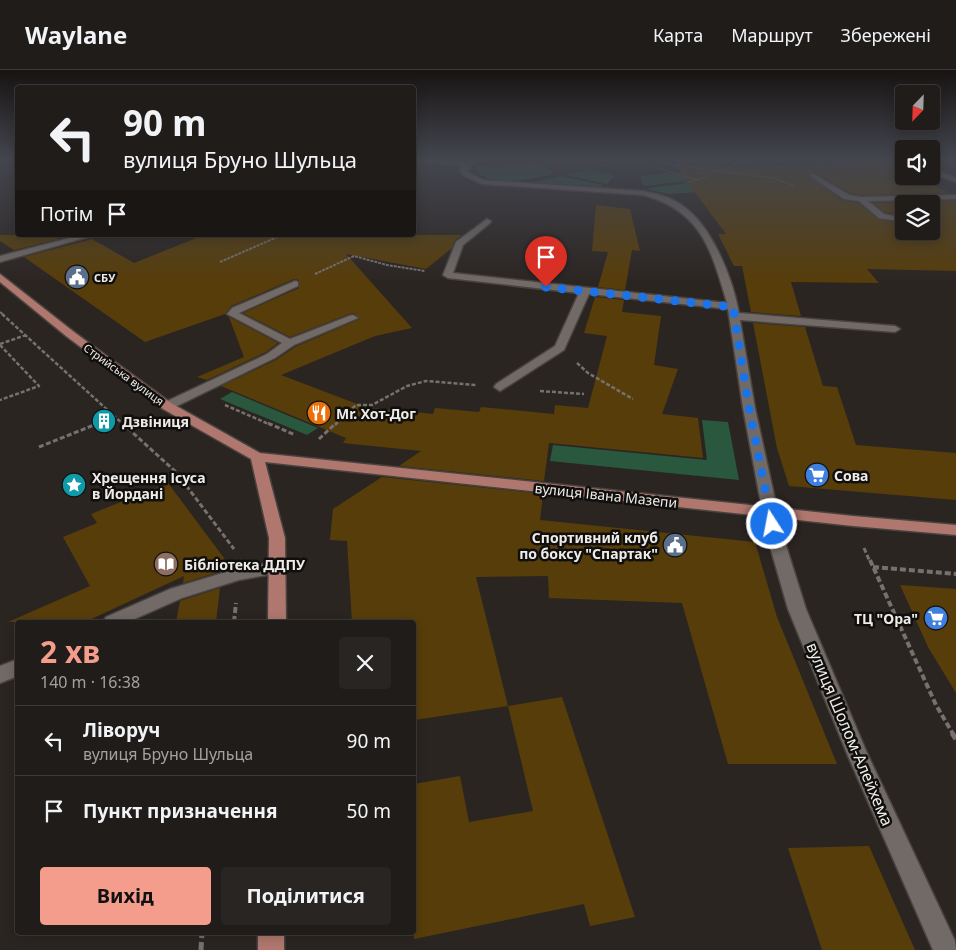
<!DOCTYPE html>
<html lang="uk">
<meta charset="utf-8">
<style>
body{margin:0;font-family:"Noto Sans",sans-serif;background:#282523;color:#f1f3f6;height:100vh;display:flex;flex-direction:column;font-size:19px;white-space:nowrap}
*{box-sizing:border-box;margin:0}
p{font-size:16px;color:#a2a1a2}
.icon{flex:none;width:28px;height:28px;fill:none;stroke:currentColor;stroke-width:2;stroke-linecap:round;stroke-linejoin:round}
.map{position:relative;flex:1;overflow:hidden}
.details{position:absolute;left:15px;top:550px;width:401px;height:315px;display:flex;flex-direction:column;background:#201c1a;border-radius:5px;box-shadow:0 2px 12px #0003,0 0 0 1px #3d3a39}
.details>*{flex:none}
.banner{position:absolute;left:15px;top:15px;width:401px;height:152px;border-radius:5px;box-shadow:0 2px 12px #0003,0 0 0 1px #3d3a39;background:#201c1a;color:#f1f3f6;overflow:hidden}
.needle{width:32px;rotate:203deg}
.controls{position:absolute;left:895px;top:15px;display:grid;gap:10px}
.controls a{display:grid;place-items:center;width:45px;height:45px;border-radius:5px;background:#201c1a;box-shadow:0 2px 12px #0003,0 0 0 1px #3d3a39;font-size:25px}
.pin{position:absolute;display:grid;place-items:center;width:42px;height:42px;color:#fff;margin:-51px -21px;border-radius:50% 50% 50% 0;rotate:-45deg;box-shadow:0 0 5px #0007}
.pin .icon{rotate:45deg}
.me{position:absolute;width:55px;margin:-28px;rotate:349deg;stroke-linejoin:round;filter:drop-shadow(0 0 4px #0008)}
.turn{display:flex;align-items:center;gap:18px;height:105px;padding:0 25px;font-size:22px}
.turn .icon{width:65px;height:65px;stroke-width:2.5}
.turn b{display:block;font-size:35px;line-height:42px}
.then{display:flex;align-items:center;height:48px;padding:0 25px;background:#0003;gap:10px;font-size:19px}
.round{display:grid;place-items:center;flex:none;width:52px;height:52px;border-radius:5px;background:#282523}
.summary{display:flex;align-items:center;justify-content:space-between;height:85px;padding:0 25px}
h1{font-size:30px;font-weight:700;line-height:38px;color:#f49d8c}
.cta{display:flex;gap:10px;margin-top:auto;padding:10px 25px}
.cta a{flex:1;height:58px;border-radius:5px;background:#f49d8c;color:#111;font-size:20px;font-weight:700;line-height:58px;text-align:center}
.cta a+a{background:#282523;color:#f1f3f6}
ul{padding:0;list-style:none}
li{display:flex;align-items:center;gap:15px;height:70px;padding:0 25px;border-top:1px solid #3d3a39}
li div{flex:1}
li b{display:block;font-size:19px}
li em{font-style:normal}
header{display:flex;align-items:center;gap:30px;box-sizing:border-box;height:70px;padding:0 25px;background:#201c1a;border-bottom:1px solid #3d3a39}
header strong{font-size:24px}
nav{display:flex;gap:28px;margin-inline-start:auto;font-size:18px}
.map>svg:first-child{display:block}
.green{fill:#29583e}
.building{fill:#573d0a}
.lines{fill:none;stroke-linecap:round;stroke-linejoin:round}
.minor-casing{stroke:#484340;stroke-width:3}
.major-casing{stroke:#484340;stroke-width:3}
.path-far5{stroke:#76716e;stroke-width:1;stroke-dasharray:2.5 1;stroke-linecap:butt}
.path-far4{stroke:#76716e;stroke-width:2;stroke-dasharray:3 1;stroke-linecap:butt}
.path-far3{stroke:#76716e;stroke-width:2.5;stroke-dasharray:4 2;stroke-linecap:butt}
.path-far2{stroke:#76716e;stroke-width:3;stroke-dasharray:5 2.5;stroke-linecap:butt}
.path-far1{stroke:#76716e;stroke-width:4;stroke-dasharray:6 3;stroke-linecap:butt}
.path{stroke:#76716e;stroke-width:5;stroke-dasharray:8 4;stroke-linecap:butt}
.minor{fill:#716a66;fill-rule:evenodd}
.major{fill:#af776d;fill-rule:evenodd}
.route{stroke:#1a73e8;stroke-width:9;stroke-dasharray:0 16.2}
.labels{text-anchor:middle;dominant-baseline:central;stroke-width:5;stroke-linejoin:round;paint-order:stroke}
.far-poi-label{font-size:11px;font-weight:bold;fill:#eeebe8;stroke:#110f0d;text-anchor:start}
.far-street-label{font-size:11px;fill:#eeebe8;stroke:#110f0d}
.poi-label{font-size:14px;font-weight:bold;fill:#eeebe8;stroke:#110f0d;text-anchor:start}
.street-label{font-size:14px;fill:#eeebe8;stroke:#110f0d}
.near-street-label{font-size:16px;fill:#eeebe8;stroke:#110f0d}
</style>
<header>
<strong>Waylane</strong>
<nav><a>Карта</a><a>Маршрут</a><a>Збережені</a></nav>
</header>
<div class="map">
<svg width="956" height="880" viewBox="0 0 956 880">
<rect width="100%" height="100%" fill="#2b2522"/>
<path class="green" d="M 541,94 L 555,104 C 529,109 503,117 478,104 L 475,96 Z
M 590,100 L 615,105 L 607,114 L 565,105 Z
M 670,102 L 695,110 L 644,116 L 640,107 Z
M 561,106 L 603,115 L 602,117 L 528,113 Z
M 691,113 L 762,118 L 669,124 L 650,120 L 648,118 Z
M 232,322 L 318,358 L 307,365 L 220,329 Z
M 702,350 L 728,352 L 739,410 L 550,391 L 553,375 L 707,390 Z"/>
<path class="building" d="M 670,89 L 727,89 L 721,99 L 881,90 L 904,101 L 904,106 L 915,106 L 949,123 L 861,125 L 850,123 L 815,102 L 809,103 L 808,106 L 843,131 L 858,133 L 878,149 L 904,154 L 904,161 L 931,161 L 931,159 L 939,156 L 936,151 L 931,151 L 931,134 L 904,134 L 904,146 L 885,142 L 873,133 L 956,131 L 956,201 L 867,199 L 879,213 L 791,212 L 801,246 L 751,242 L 742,196 L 734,196 L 718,164 L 726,164 Z
M 596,135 L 630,139 L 640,181 L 632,180 L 625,220 L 598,217 L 608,182 L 592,181 Z
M 0,165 L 52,165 L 59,169 L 14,180 L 0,171 Z
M 204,165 L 462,165 L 455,170 L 452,178 L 426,199 L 346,184 L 412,258 L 375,266 L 281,305 L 365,337 L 433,344 L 435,338 L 479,342 L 481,337 L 554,344 L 555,335 L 588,338 L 607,266 L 584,263 L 595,227 L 624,230 L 622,242 L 661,246 L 654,295 L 678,299 L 662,344 L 698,348 L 703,388 L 549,373 L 544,411 L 399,396 L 421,381 L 343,373 L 346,368 L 221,316 L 276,290 L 295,277 L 360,249 L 354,243 L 349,244 L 290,267 L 243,243 L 299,218 L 299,210 L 294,209 L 231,236 L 225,244 L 145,272 L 24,187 L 92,169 L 134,193 Z
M 229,247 L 278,273 L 266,282 L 207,310 L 197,307 L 244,287 Z
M 753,253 L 805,257 L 823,316 L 837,317 L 856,375 L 956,383 L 956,430 L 789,416 L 777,378 Z
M 382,407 L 543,424 L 540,450 L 755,472 L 777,547 L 837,694 L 728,694 L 682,533 L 549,528 L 548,506 L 476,507 L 508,636 L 414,650 L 414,552 L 352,552 L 347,471 L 330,470 L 333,439 Z
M 168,413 L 224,488 L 222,501 L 183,513 L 184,506 L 85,552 L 8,552 L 90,516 L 63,467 L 97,453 L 91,444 Z
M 900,515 L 956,519 L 956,623 L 928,577 Z
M 220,518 L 216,552 L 176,552 L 180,531 Z
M 562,627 L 635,847 L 590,856 L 584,834 L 414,869 L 414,714 L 460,706 L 469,752 L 533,741 L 508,636 Z
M 869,776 L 915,880 L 822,880 L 788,778 Z"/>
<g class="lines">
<g class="minor-casing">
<path id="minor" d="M 419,89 L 466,93 L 471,89 L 478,89 L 466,101 L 483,110 L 643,121 C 657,124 671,127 683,136 C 712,156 733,209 739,243 L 895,256 L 900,259 L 895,262 L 740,250 L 755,338 L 783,466 L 806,539 L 867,683 L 955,871 L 956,880 L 933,880 L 848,686 L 788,539 L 767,466 L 743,338 L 728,239 L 589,224 L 564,280 L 500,321 L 494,317 L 496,314 L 555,276 L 579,223 L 448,208 L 443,205 L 456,172 L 487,149 L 491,151 L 490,153 L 463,175 L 453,203 L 727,233 C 711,180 702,141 643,125 L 482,114 L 464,106 L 460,101 L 463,96 L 422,91 Z
M 931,98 L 956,108 L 956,112 L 931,103 Z
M 810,104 L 814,104 L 849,125 L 861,127 L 956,125 L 956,129 L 868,131 L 884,144 L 904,148 L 904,152 L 879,148 L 859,131 L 844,129 L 810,106 Z
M 931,153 L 936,153 L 937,155 L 931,157 Z
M 81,165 L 95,165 L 0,192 L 0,186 Z
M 295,211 L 298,212 L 298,216 L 239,243 L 290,269 L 349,246 L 353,245 L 358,248 L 294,275 L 275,288 L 171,339 L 163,339 L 161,336 L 163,333 L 267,284 L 282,273 L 227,244 L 232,238 Z
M 277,492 L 283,494 L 285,498 L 283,502 L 239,510 L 182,528 L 128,552 L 103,552 L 106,547 L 170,519 L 239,498 Z
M 18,589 L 18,606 L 0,613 L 0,596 Z"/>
</g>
<g class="major-casing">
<path id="major" d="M 0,204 L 74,262 L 171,333 L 260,383 L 853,446 L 956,455 L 956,465 L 853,456 L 265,392 L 285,468 L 286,552 L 268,552 L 269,468 L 251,389 L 163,339 L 66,266 L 0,212 Z
M 258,862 L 284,862 L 284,880 L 258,880 Z"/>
</g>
<path class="path-far5" d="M 640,91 L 773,108 L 794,116
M 557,92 L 631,90 L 698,110
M 602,96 L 621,92
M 685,113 L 704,108 L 715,101 L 730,97 L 744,89"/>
<path class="path-far4" d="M 220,192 L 282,165
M 315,204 L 354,186 L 387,195 L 425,201
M 0,242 L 4,245"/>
<path class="path-far3" d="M 2,244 L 124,355
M 0,274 L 26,265
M 0,275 L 39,316 L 0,330
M 577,293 L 588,303 L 633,329
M 540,321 L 584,324
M 225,335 L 271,355
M 106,351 L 116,347
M 95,355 L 102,352
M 335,355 L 356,335 L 372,335 L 407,316 L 426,311 L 476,315"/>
<path class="path-far2" d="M 122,353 L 176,402 L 234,479
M 268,353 L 295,365
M 319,369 L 336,353
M 39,377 L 99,353
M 864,478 L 870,492"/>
<path class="path-far1" d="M 870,490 L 936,635 L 953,664
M 873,497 L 956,504
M 234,552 L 236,533"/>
<path class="path" d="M 952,663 L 956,669
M 201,880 L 202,862"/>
<use href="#minor" class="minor"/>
<use href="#major" class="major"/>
</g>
<linearGradient id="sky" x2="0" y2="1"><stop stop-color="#181413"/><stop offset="0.42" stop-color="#44464f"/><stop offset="1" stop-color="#44464f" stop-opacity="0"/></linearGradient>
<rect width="956" height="212" fill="url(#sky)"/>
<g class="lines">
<path class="route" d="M 546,217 L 733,237 L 749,338 L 772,454"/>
</g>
<defs>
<g id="civic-disc" transform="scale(1.25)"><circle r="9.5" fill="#5c6f8a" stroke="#110f0d"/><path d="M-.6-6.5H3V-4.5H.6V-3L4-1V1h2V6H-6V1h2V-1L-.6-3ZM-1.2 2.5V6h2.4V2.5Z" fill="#fff"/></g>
<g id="restaurant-disc" transform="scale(1.25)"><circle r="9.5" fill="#e8710a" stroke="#110f0d"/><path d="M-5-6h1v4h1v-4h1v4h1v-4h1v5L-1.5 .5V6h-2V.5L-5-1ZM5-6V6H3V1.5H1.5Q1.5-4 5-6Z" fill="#fff"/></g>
<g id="building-disc" transform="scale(1.25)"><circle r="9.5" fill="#0f9aa8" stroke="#110f0d"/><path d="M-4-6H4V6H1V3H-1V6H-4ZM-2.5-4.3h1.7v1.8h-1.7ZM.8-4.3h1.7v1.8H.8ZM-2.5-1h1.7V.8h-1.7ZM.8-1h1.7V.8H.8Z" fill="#fff"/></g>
<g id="supermarket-disc" transform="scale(1.25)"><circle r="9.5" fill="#3f7fe0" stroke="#110f0d"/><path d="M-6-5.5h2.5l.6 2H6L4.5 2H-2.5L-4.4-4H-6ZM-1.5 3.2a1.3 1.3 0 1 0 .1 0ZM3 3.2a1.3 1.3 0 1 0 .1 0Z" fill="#fff"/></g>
<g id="sight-disc" transform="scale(1.25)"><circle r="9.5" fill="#0f9aa8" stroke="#110f0d"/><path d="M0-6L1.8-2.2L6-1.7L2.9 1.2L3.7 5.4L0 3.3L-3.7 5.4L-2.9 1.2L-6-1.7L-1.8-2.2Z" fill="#fff"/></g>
<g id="library-disc" transform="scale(1.25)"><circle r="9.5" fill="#8d6e63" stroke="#110f0d"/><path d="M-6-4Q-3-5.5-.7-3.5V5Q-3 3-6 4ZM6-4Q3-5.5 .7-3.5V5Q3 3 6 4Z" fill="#fff"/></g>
</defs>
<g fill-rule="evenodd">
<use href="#civic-disc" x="77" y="207"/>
<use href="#restaurant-disc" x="319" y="343"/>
<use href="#building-disc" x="104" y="351"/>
<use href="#supermarket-disc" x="817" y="405"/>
<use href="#sight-disc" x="74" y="415"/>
<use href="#civic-disc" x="675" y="475"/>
<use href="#library-disc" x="166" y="494"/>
<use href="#supermarket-disc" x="936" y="548"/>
</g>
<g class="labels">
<g class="far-poi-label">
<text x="94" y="207">СБУ</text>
</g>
<g class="far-street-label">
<text transform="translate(124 304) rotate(36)">Стрийська вулиця</text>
</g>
<g class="poi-label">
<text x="336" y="343">Mr. Хот-Дог</text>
<text x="122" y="351">Дзвіниця</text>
<text x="834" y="405">Сова</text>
<text x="92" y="407">Хрещення Ісуса<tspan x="92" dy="16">в Йордані</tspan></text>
<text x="658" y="467" text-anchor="end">Спортивний клуб<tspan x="658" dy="16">по боксу "Спартак"</tspan></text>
<text x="184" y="494">Бібліотека ДДПУ</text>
<text x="918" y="548" text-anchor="end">ТЦ "Ора"</text>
</g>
<g class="street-label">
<text transform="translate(606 425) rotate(6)">вулиця Івана Мазепи</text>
</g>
<g class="near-street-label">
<text transform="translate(850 664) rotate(67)">вулиця Шолом-Алейхема</text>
</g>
</g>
</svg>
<div class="controls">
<a><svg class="needle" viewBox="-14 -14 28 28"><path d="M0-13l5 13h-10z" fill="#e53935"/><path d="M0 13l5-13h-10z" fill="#a2a1a2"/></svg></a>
<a><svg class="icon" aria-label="sound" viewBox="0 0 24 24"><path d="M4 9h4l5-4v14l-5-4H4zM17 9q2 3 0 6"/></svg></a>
<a><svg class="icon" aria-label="layers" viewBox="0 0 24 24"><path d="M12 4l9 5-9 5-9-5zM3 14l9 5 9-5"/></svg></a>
</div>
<div class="pin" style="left:546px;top:217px;background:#d93025"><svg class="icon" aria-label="arrive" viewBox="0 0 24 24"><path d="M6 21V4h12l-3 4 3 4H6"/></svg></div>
<svg class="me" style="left:772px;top:454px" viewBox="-20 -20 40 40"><circle r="17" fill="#1a73e8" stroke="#fff" stroke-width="3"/><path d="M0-11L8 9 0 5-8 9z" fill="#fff"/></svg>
<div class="banner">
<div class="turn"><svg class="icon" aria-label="left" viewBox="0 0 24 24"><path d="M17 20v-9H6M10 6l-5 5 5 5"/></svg><div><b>90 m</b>вулиця Бруно Шульца</div></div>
<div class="then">Потім<svg class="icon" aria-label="arrive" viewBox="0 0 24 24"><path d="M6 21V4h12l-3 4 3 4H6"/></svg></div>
</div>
<section class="details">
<div class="summary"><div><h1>2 хв</h1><p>140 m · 16:38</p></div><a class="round"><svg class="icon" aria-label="close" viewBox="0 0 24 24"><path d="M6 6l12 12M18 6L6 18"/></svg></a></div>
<ul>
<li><svg class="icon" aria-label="left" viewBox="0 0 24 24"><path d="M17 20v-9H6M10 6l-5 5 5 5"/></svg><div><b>Ліворуч</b><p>вулиця Бруно Шульца</p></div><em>90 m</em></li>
<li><svg class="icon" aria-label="arrive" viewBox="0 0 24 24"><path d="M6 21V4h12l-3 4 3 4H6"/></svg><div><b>Пункт призначення</b></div><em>50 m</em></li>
</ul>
<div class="cta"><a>Вихід</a><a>Поділитися</a></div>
</section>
</div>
